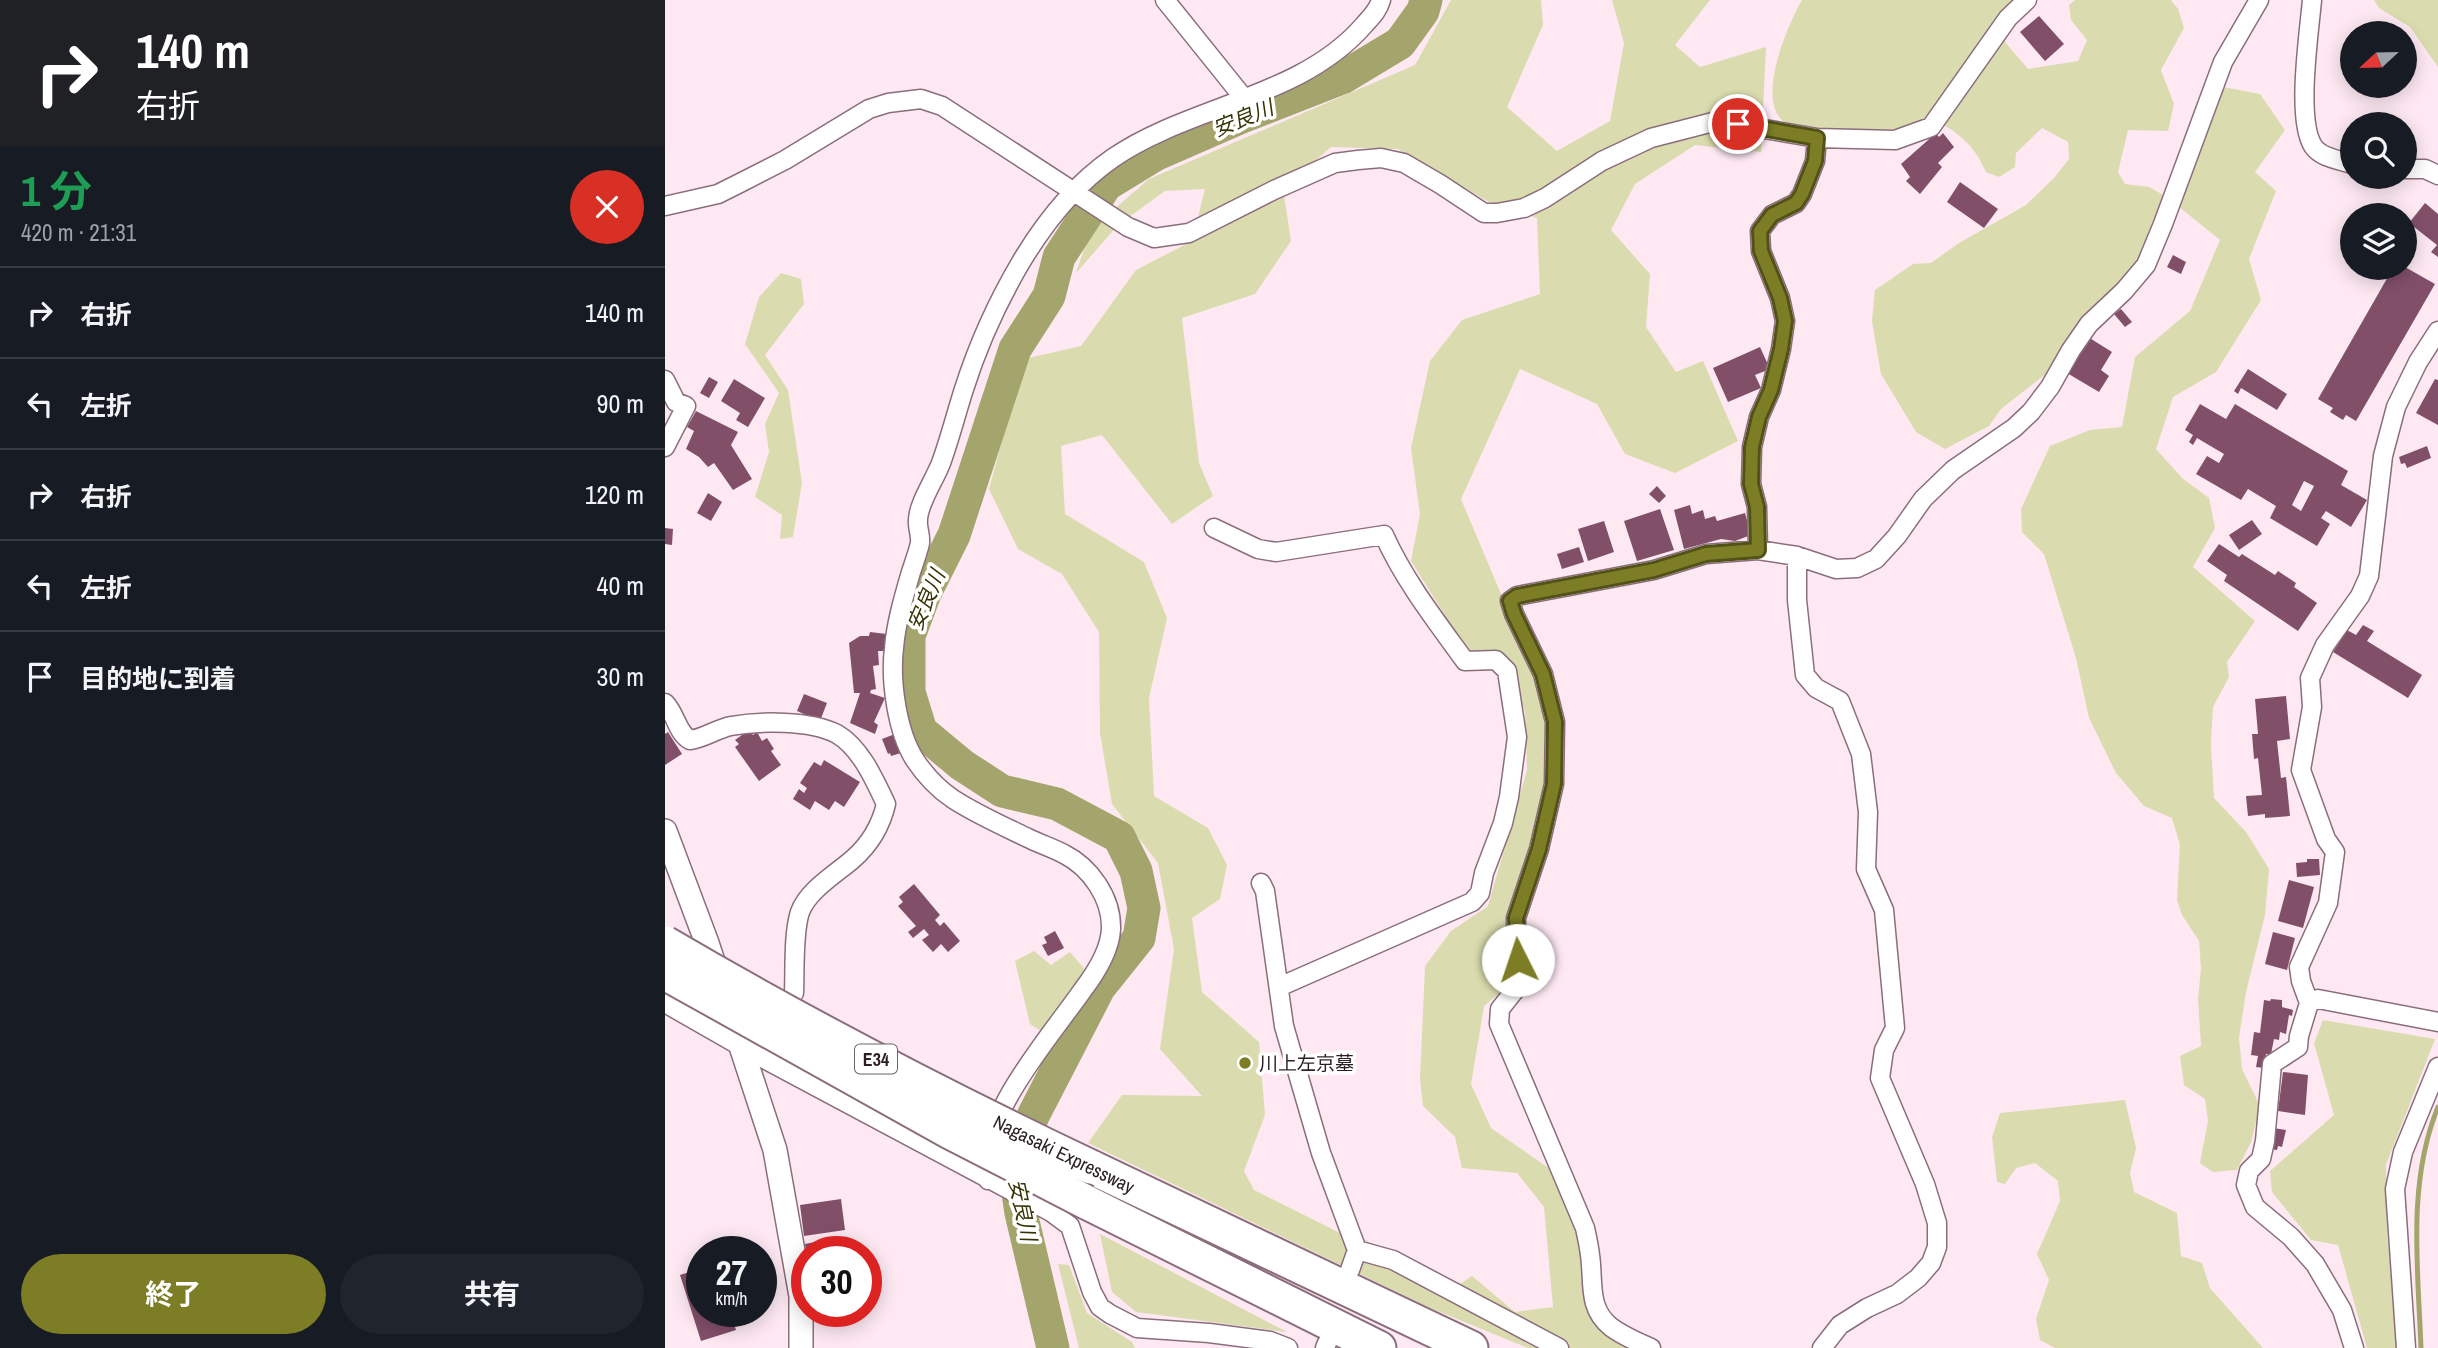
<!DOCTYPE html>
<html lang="ja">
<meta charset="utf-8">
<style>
body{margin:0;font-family:"Archivo Narrow","Noto Sans JP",sans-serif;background:#20242c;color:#f1f3f6;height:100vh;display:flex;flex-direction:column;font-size:26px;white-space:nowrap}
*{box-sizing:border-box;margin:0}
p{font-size:23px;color:#9ea1a6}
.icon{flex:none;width:38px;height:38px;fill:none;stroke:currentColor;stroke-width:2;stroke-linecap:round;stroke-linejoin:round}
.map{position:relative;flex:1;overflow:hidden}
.sheet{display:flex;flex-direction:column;background:#171b24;width:665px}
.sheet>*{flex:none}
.hud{background:#202124;color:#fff;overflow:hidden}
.needle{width:46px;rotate:248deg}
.fabs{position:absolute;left:1675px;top:21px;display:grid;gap:14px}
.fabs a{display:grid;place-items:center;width:77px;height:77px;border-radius:50%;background:#171b24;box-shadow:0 4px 18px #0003;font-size:35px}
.speed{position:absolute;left:21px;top:1236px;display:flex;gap:14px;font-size:35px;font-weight:700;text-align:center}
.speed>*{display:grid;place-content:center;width:91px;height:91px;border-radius:50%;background:#171b24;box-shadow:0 4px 18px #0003;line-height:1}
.speed small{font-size:18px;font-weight:400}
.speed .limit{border:10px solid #d22;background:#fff;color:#111}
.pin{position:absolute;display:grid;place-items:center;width:60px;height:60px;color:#fff;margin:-30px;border:4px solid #fff;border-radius:50%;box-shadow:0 2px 7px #0007}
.me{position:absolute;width:77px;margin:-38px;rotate:356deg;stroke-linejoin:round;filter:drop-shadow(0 0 5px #0008)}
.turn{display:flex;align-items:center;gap:24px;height:147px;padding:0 21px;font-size:32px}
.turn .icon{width:91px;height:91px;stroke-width:2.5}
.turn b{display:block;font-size:49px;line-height:60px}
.round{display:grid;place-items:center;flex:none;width:74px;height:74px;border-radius:37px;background:#20242c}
.headline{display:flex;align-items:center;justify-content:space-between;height:119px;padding:0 21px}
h1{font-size:42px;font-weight:700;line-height:52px;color:#1e9e55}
.primary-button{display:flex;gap:14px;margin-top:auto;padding:14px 21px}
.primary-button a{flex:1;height:80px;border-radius:42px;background:#7c7d25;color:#fff;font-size:28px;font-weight:700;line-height:80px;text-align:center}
.primary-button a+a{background:#20242c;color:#f1f3f6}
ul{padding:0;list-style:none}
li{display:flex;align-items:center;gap:21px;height:91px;padding:0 21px;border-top:2px solid #363941}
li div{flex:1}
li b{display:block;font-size:26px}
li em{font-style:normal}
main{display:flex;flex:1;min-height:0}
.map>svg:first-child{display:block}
.green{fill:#dadcaf;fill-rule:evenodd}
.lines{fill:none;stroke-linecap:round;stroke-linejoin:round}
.stream{stroke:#a3a56c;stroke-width:5}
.river{stroke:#a3a56c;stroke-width:33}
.building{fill:#824f69;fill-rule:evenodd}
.minor-casing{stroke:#8b6d7c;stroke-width:21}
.tertiary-casing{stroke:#8b6d7c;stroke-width:26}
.motorway-casing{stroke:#8b6d7c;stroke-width:37}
.minor{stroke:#fff;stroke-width:18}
.tertiary{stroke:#fff;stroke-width:23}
.motorway{stroke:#fff;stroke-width:33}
.motorway-bridge-casing{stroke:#8b6d7c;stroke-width:37;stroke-linecap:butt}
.motorway-bridge{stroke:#fff;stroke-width:33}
.route-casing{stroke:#515118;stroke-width:18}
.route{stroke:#7c7d25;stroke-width:12}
.poi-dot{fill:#7c7d25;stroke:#fff;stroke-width:2.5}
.labels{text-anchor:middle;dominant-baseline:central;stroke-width:7;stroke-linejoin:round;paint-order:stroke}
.shield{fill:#fff;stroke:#6b6266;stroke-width:2}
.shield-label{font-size:18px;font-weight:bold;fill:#2b1f25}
.poi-label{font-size:19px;fill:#2b1f25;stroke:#fff;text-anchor:start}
.street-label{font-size:19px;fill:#2b1f25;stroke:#fff}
.water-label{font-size:21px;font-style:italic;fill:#333304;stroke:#fff}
</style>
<main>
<section class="sheet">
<div class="hud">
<div class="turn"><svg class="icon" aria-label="right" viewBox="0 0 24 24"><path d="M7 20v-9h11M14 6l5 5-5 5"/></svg><div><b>140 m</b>右折</div></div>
</div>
<div class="headline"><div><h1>1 分</h1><p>420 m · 21:31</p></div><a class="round" style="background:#d93025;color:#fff"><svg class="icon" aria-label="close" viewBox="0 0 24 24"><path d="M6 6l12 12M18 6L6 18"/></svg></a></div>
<ul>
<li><svg class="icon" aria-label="right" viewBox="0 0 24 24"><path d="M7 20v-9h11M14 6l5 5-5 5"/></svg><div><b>右折</b></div><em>140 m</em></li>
<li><svg class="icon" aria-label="left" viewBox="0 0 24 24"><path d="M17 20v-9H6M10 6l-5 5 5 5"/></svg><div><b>左折</b></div><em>90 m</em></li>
<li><svg class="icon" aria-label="right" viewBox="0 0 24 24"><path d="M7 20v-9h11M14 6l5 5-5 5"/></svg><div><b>右折</b></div><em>120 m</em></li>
<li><svg class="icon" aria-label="left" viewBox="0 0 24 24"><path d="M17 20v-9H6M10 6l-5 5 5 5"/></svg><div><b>左折</b></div><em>40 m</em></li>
<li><svg class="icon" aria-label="arrive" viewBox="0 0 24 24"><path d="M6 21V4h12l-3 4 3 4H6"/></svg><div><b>目的地に到着</b></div><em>30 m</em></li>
</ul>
<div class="primary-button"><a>終了</a><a>共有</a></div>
</section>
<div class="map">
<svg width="1773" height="1348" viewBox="0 0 1773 1348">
<rect width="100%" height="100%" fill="#fee9f3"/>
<path class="green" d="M 786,0 L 876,0 L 878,25 L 842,107 L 892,151 L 945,121 L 959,43 L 947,0 L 1045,0 L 1010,45 L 1035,67 L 1101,47 L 1096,152 L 1030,145 L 970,184 L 946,230 L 985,274 L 981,327 L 1011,372 L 1038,361 L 1073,441 L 1010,473 L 960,454 L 932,404 L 855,369 L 796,499 L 873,682 L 884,726 L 882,783 L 843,923 L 846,984 L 819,1006 L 806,1084 L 826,1128 L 885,1169 L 915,1242 L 935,1327 L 963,1348 L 863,1348 L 763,1307 L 423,1143 L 457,1095 L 537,1096 L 495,1049 L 509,949 L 493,863 L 447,804 L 435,733 L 434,632 L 397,574 L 353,549 L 324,489 L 359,359 L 416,346 L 471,270 L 527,241 L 540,189 L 500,191 L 453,225 L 411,273 L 426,229 L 484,179 L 750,65 ZM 666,147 L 733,149 L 824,202 L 872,218 L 875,294 L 797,320 L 765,361 L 746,448 L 755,514 L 746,561 L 804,654 L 827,651 L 843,661 L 860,712 L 862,770 L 823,906 L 786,931 L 760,966 L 755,1079 L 758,1106 L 790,1137 L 797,1168 L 852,1173 L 879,1207 L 888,1307 L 850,1312 L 807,1276 L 795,1284 L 714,1248 L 694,1236 L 677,1234 L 589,1190 L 579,1171 L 600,1115 L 594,1042 L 537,992 L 527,918 L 555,899 L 562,865 L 543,828 L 489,796 L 484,698 L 502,618 L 479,562 L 400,514 L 396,446 L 437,435 L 507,524 L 548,496 L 534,463 L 517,318 L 590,294 L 626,241 L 618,189 Z
M 1137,0 L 1349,0 L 1340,42 L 1363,69 L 1413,61 L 1422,40 L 1406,20 L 1404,5 L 1410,0 L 1506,0 L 1513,9 L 1519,28 L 1496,70 L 1509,104 L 1503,131 L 1463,130 L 1453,172 L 1460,184 L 1484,187 L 1502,197 L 1543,84 L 1595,94 L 1620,130 L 1590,172 L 1611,191 L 1584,259 L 1596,300 L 1551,372 L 1508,397 L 1491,449 L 1517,478 L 1544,498 L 1550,528 L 1528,567 L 1590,621 L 1562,662 L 1564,677 L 1548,707 L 1546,744 L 1549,798 L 1581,832 L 1604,869 L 1600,915 L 1581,992 L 1574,1038 L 1577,1069 L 1595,1106 L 1586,1142 L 1572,1170 L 1548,1172 L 1535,1163 L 1543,1121 L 1540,1099 L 1519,1085 L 1515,1056 L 1536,1046 L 1533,998 L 1536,969 L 1534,941 L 1517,915 L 1512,900 L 1515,845 L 1507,818 L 1479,806 L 1451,773 L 1424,718 L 1411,658 L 1379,554 L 1357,532 L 1356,509 L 1385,446 L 1425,430 L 1457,427 L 1470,357 L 1525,311 L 1555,240 L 1503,198 L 1478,259 L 1392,354 L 1386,370 L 1336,409 L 1324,426 L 1280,449 L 1251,432 L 1216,374 L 1207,321 L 1210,290 L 1248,264 L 1266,263 L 1294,243 L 1361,205 L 1389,178 L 1404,159 L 1403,142 L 1377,128 L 1351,153 L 1350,167 L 1334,177 L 1321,172 C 1307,141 1293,133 1265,117 C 1241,132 1214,130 1187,130 C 1169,129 1140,132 1123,124 C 1087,107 1123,24 1137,0 Z
M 1709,0 L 1773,0 L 1773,67 L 1745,27 L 1714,8 Z
M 116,273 L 136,279 L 139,304 L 100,355 L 123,390 L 137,483 L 128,537 L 115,539 L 117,515 L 90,497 L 104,452 L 100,424 L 114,393 L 80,344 L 94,297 Z
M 369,951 L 386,965 L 405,952 L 422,972 L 378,1032 L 365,1024 L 350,961 Z
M 1658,1020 L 1770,1039 L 1721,1165 L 1722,1232 L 1733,1348 L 1702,1348 L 1673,1245 L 1646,1240 L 1607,1192 L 1605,1171 L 1669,1115 L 1649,1043 Z
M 1460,1100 L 1471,1148 L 1465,1173 L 1469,1192 L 1512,1213 L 1516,1256 L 1537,1263 L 1545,1288 L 1598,1348 L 1390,1348 L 1375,1340 L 1371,1319 L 1384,1280 L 1372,1254 L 1395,1201 L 1393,1181 L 1370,1163 L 1351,1168 L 1340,1184 L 1332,1182 L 1327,1137 L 1335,1113 Z
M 435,1234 L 622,1332 L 471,1312 L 447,1292 Z
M 393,1264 L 404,1265 L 422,1313 L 467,1342 L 470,1348 L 414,1348 Z"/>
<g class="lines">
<path class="stream" d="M 1756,1348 C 1753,1268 1742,1183 1773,1107"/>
<path class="river" d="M 388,1348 L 356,1213 L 348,1160 L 369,1114 L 434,988 L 474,938 L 479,908 L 471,871 L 454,837 L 392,804 L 337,791 L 297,765 L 256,731 L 244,692 L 244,636 L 260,593 L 289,535 L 350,349 L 384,296 L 394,257 L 441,185 L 490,155 L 577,117 L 677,78 L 735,43 L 758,11 L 761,0"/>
</g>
<path class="building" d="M 1374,16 L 1399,44 L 1380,61 L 1355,32 Z
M 1271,133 L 1274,137 L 1278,133 L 1289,147 L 1273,163 L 1277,167 L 1255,194 L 1241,181 L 1245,177 L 1236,164 Z
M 1295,182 L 1333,209 L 1319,228 L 1282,202 Z
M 1760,203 L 1773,214 L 1773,257 L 1766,252 L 1772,245 L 1744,223 Z
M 1508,255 L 1521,262 L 1516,274 L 1502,267 Z
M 1740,267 L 1770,284 L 1691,421 L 1681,415 L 1678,420 L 1665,412 L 1668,408 L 1653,399 L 1728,268 Z
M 1456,309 L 1467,322 L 1460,327 L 1449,314 Z
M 1423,337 L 1447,352 L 1436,370 L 1444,376 L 1434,392 L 1402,373 Z
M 1095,347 L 1105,369 L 1090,375 L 1096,388 L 1063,402 L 1048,368 Z
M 1583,369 L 1622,394 L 1612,410 L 1576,388 L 1573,394 L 1569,391 Z
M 44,377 L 53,382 L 44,398 L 35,393 Z
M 69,379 L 100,398 L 83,427 L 71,420 L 75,413 L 56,401 Z
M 1770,379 L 1773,380 L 1773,425 L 1751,413 Z
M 1535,404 L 1561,419 L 1570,404 L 1683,471 L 1676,485 L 1702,500 L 1686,527 L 1661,511 L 1656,518 L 1665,524 L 1652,546 L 1605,518 L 1611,506 L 1583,489 L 1576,500 L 1531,474 L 1542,456 L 1554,463 L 1559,454 L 1532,438 L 1528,445 L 1524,442 L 1528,435 L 1520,430 ZM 1639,481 L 1649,486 L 1636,511 L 1627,505 Z
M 31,411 L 73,432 L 66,445 L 87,479 L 68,490 L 49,463 L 43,467 L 34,457 L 21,449 L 29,431 L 22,427 Z
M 1762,446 L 1766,458 L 1742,468 L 1740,463 L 1736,464 L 1734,457 Z
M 992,486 L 1001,496 L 994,503 L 984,494 Z
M 43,493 L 57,502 L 46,521 L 32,513 Z
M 1025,505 L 1027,514 L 1038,510 L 1040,519 L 1050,516 L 1052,521 L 1080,513 L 1086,535 L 1070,541 L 1056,539 L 1019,549 L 1009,510 Z
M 995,509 L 1009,550 L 972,561 L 959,521 Z
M 1587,520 L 1597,534 L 1574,550 L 1564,535 Z
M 939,521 L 949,552 L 923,561 L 913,529 Z
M 0,528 L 8,529 L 7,545 L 0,544 Z
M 1554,544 L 1574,557 L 1577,554 L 1610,575 L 1613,571 L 1631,583 L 1629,587 L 1652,603 L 1633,631 L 1559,581 L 1562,575 L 1542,561 Z
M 914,547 L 919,562 L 897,569 L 892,554 Z
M 1698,625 L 1709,631 L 1702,641 L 1757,675 L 1743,698 L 1668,652 L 1682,630 L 1691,635 Z
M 205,632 L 222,634 L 221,651 L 213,651 L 214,665 L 208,666 L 211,689 L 206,690 L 205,693 L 220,698 L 209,722 L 213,725 L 210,734 L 185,723 L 195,693 L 189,693 L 184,643 L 195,636 L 204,636 Z
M 139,694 L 162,703 L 155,721 L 132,711 Z
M 1621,696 L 1625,739 L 1612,741 L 1616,778 L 1621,777 L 1625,816 L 1600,818 L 1600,814 L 1583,816 L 1581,796 L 1597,795 L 1593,758 L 1589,759 L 1587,734 L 1593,734 L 1590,699 Z
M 84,730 L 88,735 L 92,732 L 97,741 L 102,738 L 109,749 L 106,751 L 116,765 L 94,781 L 70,747 L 74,744 L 70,740 Z
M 3,732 L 17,754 L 0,765 L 0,734 Z
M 230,734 L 236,753 L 226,756 L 225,753 L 223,754 L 217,739 Z
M 159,760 L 195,782 L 179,807 L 170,801 L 164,810 L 150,801 L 145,810 L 128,799 L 134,789 L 139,793 L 142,788 L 135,783 L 149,762 L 156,766 Z
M 1642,859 L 1654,859 L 1655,875 L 1632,877 L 1631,863 L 1642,862 Z
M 1624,880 L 1649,887 L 1638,928 L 1613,921 Z
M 249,884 L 275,915 L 270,920 L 275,926 L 279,922 L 295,941 L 283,952 L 276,944 L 268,952 L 257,940 L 264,935 L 259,929 L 248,938 L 243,932 L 251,926 L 233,906 L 238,902 L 234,897 Z
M 390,931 L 399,948 L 383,956 L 377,945 L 382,943 L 379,937 Z
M 1608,932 L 1630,938 L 1622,970 L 1600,964 Z
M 1606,999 L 1617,1000 L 1617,1007 L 1628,1010 L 1627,1016 L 1624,1015 L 1621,1034 L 1615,1032 L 1614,1040 L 1609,1039 L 1606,1054 L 1601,1054 L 1599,1068 L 1591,1067 L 1593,1056 L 1586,1055 L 1589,1032 L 1595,1033 L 1599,1000 L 1605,1001 Z
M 1618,1072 L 1643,1075 L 1640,1115 L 1613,1111 Z
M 1608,1128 L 1621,1130 L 1617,1147 L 1613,1146 L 1612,1150 L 1604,1149 Z
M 176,1199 L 180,1230 L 139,1236 L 135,1205 Z
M 160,1240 L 162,1251 L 141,1251 L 140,1244 Z
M 37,1268 L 37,1311 L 65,1311 L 71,1330 L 36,1341 L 15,1275 Z"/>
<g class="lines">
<g class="minor-casing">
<path id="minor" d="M 500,0 L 578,97
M 1647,0 C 1644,34 1631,119 1648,146 C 1656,158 1675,160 1687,164
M 1740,169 L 1760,169 L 1773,175
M 0,206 L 53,194 L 75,183 L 120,160 L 204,109 L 223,103 L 256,99 L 277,106 L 463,227 L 489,238 L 524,233 L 609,190 L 670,163 L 693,160 L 716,158 L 739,163 L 775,184 L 819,213 L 832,213 L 859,208 L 880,198 L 937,161 L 986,138 L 1052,121 L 1152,138 L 1230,140 L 1266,127 L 1343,18 L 1362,0
M 0,380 L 11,402 L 21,406 L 0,447
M 549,528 L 593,549 L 611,552 L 719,535 C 739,580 771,621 800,661 L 831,660 L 842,671 L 852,737 L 844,797 L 838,823 L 819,873 L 815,893 L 807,902 L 614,987
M 1093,550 L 1092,507 L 1086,484 L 1087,447 L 1094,417 L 1106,390 L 1116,349 L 1120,321 L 1115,298 L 1096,251 L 1095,231 L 1107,215 L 1131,203 L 1137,194 L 1150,161 L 1152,138
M 1132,556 L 1171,569 L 1192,568 L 1211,559 L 1232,536 L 1258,499 L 1288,470 L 1349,428 L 1366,412 L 1385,387 L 1406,350 L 1424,324 L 1459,291 L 1481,265 L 1498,224 L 1558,62 L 1594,0
M 0,703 C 11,714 12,733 25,740 C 40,738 51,729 66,726 C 95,721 145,720 172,734 C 196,748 210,781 221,804 C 216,825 204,845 188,859 C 171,874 143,890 135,912 C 128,933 130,971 129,993
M 596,883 L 600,891 L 619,1026 L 656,1153 L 692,1250
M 0,1003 L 75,1046 L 386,1212 L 405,1226 L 427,1292 L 435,1307 L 445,1314 L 472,1328 L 544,1333 L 605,1341 L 623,1348
M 1644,1003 L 1653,999 L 1773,1022
M 323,1180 C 309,1122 385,1037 417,991 C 430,974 445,951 446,929 C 447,898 425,867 399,854 C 388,848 375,844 363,838 C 338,826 311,814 288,799 C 273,789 260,775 250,760 C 232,732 225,681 229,648 C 231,623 239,596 246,572 C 249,563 253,552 255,543 C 256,535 252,527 253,520 C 253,504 270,479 276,463 C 285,438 291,414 299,389 C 313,345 333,301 356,262 C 380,222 409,185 448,158 C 525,105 636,98 699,25 C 706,17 713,11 716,0
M 685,1270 L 692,1250 L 728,1260 L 894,1348
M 660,1348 L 662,1343
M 986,1348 C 972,1342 958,1336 946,1327 C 922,1308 929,1282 925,1255 C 924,1246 922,1237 920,1228 L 834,1024 L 835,1009 L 850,990 L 856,978 L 851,942 L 851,918 L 874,849 L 889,784 L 890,722 L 878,674 L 849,614 L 845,601 L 852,596 L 989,570 L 1041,554 L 1093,550 L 1132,556 L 1132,600 L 1140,675 L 1151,688 L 1175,701 L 1196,754 L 1203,812 L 1201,869 L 1219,910 L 1230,1028 L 1219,1050 L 1215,1078 L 1260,1184 L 1272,1223 L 1272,1247 L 1266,1263 L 1253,1278 L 1232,1294 L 1202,1308 L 1175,1325 L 1157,1348
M 1689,1348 L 1677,1310 L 1650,1264 L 1626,1237 L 1590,1207 L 1581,1185 L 1584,1171 L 1596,1159 L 1600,1141 L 1607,1064 L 1633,1047 L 1634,1036 L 1644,1003 L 1636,981 L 1634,967 L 1663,903 L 1670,852 L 1661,839 L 1636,770 L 1647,707 L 1645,678 L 1660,645 L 1695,596 L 1704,576 L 1718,456 L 1731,407 L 1753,362 L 1773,331
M 1741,1348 L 1730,1189 L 1738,1152 L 1773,1067"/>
</g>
<g class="tertiary-casing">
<path id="tertiary" d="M 0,831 L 42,943 L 110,1150 L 136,1296 L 136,1348"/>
</g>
<g class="motorway-casing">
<path id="motorway" d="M 426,1167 L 806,1348
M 421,1202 L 714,1348"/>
</g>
<use href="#minor" class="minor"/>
<use href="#tertiary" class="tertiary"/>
<use href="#motorway" class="motorway"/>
<g class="motorway-bridge-casing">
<path id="motorway-bridge" d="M 0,943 C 138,1024 281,1098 426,1167
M 0,973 L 285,1132 L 421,1202"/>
</g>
<use href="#motorway-bridge" class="motorway-bridge"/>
</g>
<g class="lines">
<g class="route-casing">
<path id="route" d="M 853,960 L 851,918 L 874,849 L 889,784 L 890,722 L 878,674 L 849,614 L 845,601 L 852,596 L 989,570 L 1041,554 L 1093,550 L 1092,507 L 1086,484 L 1087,447 L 1094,417 L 1106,390 L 1116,349 L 1120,321 L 1115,298 L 1096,251 L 1095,231 L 1107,215 L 1131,203 L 1137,194 L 1150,161 L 1152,138 L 1073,124"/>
</g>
<use href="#route" class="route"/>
</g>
<circle class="poi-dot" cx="580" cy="1063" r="7"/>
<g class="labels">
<rect class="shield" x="190" y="1044.5" width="42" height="29" rx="5"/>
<g class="shield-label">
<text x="211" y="1059">E34</text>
</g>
<g class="poi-label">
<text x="594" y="1063">川上左京墓</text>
</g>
<g class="street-label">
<text transform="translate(399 1154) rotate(26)">Nagasaki Expressway</text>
</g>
<g class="water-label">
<text transform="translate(578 118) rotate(-22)">安良川</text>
<text transform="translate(261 600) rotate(-67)">安良川</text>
<text transform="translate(358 1210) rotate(78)">安良川</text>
</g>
</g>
</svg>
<div class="fabs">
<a><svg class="needle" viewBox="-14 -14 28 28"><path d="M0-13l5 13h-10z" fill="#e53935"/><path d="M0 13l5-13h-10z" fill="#9ea1a6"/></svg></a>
<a><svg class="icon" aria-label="search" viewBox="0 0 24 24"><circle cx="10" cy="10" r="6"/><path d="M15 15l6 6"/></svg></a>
<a><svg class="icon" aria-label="layers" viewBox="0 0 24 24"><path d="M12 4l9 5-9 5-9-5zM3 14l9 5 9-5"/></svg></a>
</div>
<div class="speed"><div>27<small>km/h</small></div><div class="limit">30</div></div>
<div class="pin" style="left:1073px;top:124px;background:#d93025"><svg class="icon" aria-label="arrive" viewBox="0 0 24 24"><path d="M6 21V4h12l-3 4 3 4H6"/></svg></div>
<svg class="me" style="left:853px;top:960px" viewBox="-20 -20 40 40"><circle r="19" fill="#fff"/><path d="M0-13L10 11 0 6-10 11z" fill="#7c7d25"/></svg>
</div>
</main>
